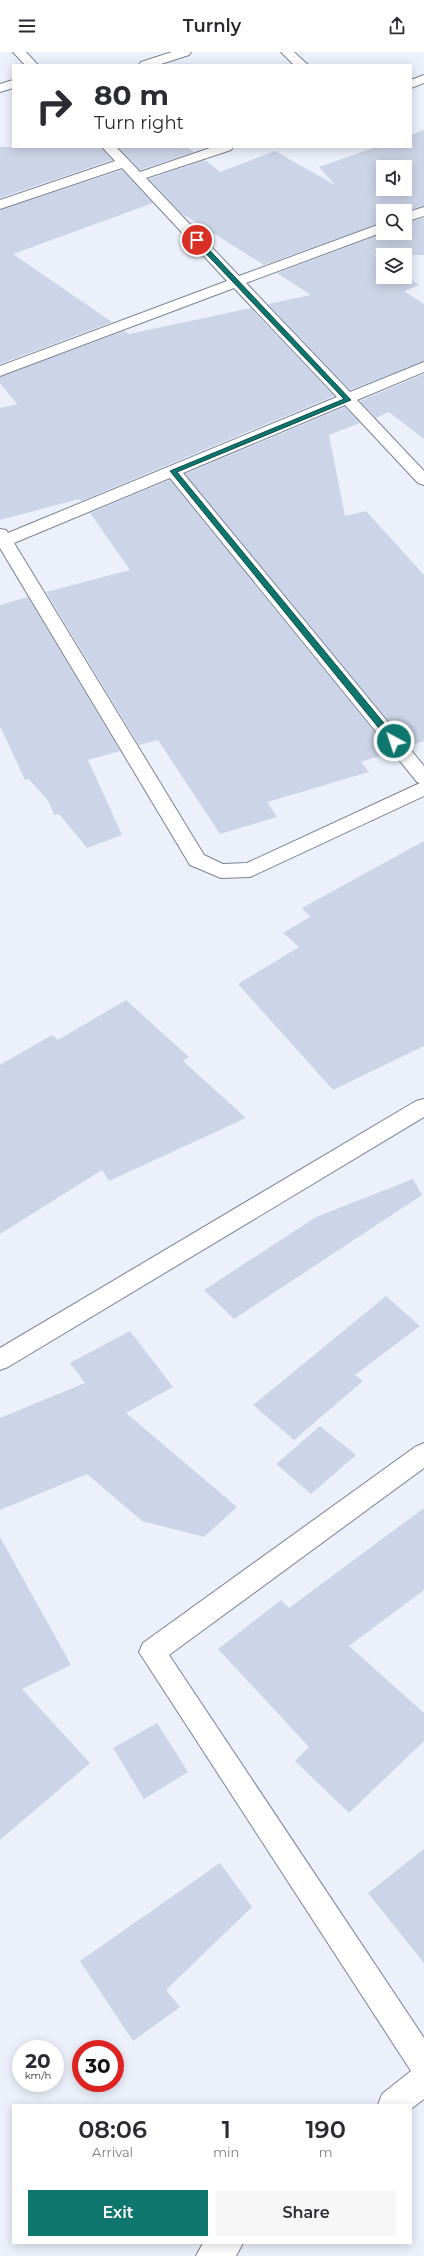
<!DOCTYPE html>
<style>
body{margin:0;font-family:Montserrat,sans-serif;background:#f7f7f7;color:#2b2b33;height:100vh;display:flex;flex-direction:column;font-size:15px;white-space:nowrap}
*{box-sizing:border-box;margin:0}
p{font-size:13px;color:#7c7c81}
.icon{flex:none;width:22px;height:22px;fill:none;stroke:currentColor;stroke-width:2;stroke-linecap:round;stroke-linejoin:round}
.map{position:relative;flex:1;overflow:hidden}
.details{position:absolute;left:12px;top:2052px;width:400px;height:140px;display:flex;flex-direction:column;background:#fff;border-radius:0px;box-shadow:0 2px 10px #0003}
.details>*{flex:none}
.hud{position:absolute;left:12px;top:12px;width:400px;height:84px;border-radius:0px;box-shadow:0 2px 10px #0003;background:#fff;color:#2b2b33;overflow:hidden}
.tools{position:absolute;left:376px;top:108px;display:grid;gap:8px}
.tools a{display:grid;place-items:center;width:36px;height:36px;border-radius:0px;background:#fff;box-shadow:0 2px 10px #0003;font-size:20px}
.speed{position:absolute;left:12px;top:1988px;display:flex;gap:8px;font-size:20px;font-weight:700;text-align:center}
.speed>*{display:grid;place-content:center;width:52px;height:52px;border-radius:50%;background:#fff;box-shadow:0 2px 10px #0003;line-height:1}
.speed small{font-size:10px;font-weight:400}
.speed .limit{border:6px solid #d22;background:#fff;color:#111}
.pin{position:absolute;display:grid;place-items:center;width:34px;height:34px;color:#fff;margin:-17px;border:2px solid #fff;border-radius:50%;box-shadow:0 1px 4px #0007}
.me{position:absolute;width:44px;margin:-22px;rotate:320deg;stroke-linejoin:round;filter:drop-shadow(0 0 3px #0008)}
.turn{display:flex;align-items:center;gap:14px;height:84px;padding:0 16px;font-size:18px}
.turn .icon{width:52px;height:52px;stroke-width:2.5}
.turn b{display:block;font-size:28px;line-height:34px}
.eta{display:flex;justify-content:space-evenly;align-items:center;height:68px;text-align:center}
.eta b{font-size:24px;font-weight:600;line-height:28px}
.button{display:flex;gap:8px;margin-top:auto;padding:8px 16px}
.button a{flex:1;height:46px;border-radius:0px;background:#0f766e;color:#fff;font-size:16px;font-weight:600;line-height:46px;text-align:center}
.button a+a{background:#f7f7f7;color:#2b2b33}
header{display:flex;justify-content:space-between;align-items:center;height:52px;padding:0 16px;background:#fff;font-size:18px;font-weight:600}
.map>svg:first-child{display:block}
.building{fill:#ccd5e7;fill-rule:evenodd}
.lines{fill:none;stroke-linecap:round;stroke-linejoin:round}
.minor-casing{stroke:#7a8393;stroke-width:2}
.minor{fill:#fff;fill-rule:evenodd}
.route{fill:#0f766e;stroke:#0a4d48}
</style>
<header><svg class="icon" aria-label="menu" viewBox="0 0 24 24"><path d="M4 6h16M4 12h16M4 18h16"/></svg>Turnly<svg class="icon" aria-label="share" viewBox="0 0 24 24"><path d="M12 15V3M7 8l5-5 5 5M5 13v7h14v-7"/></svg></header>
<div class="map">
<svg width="424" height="2204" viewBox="0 0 424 2204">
<rect width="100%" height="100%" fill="#ebf0fb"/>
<path class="building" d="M 424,78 L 424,154 L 405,159 L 383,159 L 383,170 L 264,213 L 181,161 L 149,127 L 205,108 L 220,120 L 275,99 L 335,133 L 319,115 L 376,95 L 411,95 L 411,83 ZM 383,115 L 405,115 L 405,137 L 383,137 Z
M 0,95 L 101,95 L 112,108 L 0,146 Z
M 118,95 L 187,95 L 194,100 L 140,118 Z
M 122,118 L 153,151 L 13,202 L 112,270 L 0,312 L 0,158 Z
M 424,166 L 424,203 L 373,203 L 383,209 L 383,225 L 405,224 L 419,233 L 404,239 L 424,252 L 424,309 L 350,338 L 268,252 L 311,243 L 277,221 L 384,181 L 405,181 L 405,171 Z
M 251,256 L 334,344 L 81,449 L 79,447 L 0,468 L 0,356 L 17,352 L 0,331 L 0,325 L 124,279 L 129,282 Z
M 424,322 L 424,387 L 389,360 L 376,366 L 360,349 Z
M 345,355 L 360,371 L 329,383 L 345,464 L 366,459 L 424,523 L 424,689 L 409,694 L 185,422 Z
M 170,428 L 391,700 L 361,710 L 369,720 L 267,750 L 277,765 L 220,782 L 158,688 L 139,693 L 46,540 L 130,518 L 90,461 Z
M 28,545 L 120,699 L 88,708 L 122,783 L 87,796 L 59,762 L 54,763 L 49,750 L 29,727 L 25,728 L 0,674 L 0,553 Z
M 424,789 L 424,994 L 333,1038 L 238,932 L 299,895 L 283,881 L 310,865 L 302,856 Z
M 126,948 L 189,1005 L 183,1009 L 246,1066 L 109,1129 L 102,1118 L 0,1182 L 0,1013 L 52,983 L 58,988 Z
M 413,1127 L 422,1143 L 234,1267 L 204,1238 L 316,1165 Z
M 386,1244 L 420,1274 L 355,1323 L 363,1329 L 294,1388 L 253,1353 Z
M 130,1279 L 173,1335 L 126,1361 L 237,1455 L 204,1485 L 142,1469 L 87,1422 L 0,1458 L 0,1366 L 85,1331 L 70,1311 Z
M 320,1374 L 356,1403 L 311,1442 L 276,1412 Z
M 424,1456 L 424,1538 L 349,1594 L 424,1661 L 424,1689 L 349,1761 L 295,1709 L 309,1695 L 218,1597 L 281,1548 L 289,1556 Z
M 0,1485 L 71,1613 L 22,1637 L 90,1711 L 0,1788 Z
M 157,1671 L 188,1720 L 144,1747 L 113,1696 Z
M 424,1797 L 424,1911 L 368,1841 Z
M 220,1811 L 252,1855 L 166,1938 L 180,1955 L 133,1989 L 80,1909 Z"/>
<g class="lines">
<g class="minor-casing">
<path id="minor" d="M 13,0 L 26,0 L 38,13 L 25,13 Z
M 172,0 L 191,0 L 189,3 L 158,13 L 139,13 L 141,10 Z
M 281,0 L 294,0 L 308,13 L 294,13 Z
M 424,23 L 424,31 L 411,36 L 411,28 Z
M 13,28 L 13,36 L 0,40 L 0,32 Z
M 102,95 L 116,95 L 140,120 L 213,95 L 233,95 L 231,98 L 146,126 L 239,224 L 383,171 L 383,180 L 246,231 L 350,340 L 424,310 L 424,320 L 357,348 L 424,419 L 424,433 L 418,431 L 345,353 L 183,421 L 424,714 L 424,744 L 250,825 L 221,826 L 190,813 L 0,496 L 0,477 L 6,478 L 8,481 L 337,345 L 234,236 L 0,324 L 0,314 L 227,229 L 122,116 L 0,157 L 0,148 L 115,109 ZM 170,426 L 417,730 L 420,731 L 247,811 L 223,812 L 204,803 L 14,491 Z
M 424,155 L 424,164 L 405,170 L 405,161 Z
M 424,1047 L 424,1065 L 8,1315 L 0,1318 L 0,1296 L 416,1049 Z
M 424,1391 L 424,1416 L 169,1603 L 424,1986 L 424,2047 L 411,2057 L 411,2053 L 378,2053 L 382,2042 L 411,2019 L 139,1600 L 143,1591 L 415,1395 Z
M 203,2191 L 243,2191 L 236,2204 L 196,2204 Z"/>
</g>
<use href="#minor" class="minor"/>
</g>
<path class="route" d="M 195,187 L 199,187 L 351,348 L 177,420 L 397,687 L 397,691 L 391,691 L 170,419 L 344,347 L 195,190 Z"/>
</svg>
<div class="tools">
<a><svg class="icon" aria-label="sound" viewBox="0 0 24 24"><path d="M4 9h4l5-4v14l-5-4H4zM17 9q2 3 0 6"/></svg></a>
<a><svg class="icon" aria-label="search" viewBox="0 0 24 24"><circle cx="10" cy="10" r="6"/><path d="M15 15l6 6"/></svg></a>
<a><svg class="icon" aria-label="layers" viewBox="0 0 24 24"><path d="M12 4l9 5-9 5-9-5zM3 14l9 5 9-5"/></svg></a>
</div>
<div class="speed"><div>20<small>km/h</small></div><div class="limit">30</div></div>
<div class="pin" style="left:197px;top:188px;background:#d93025"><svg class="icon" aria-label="arrive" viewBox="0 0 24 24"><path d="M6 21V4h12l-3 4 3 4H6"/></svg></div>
<svg class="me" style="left:394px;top:689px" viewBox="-20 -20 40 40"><circle r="17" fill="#0f766e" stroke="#fff" stroke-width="3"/><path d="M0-11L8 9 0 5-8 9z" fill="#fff"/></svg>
<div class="hud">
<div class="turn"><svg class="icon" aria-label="right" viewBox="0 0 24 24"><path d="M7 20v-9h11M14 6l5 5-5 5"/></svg><div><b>80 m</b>Turn right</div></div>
</div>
<section class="details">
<div class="eta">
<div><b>08:06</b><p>Arrival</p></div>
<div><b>1</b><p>min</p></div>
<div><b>190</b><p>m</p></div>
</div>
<div class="button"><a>Exit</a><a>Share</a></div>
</section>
</div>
